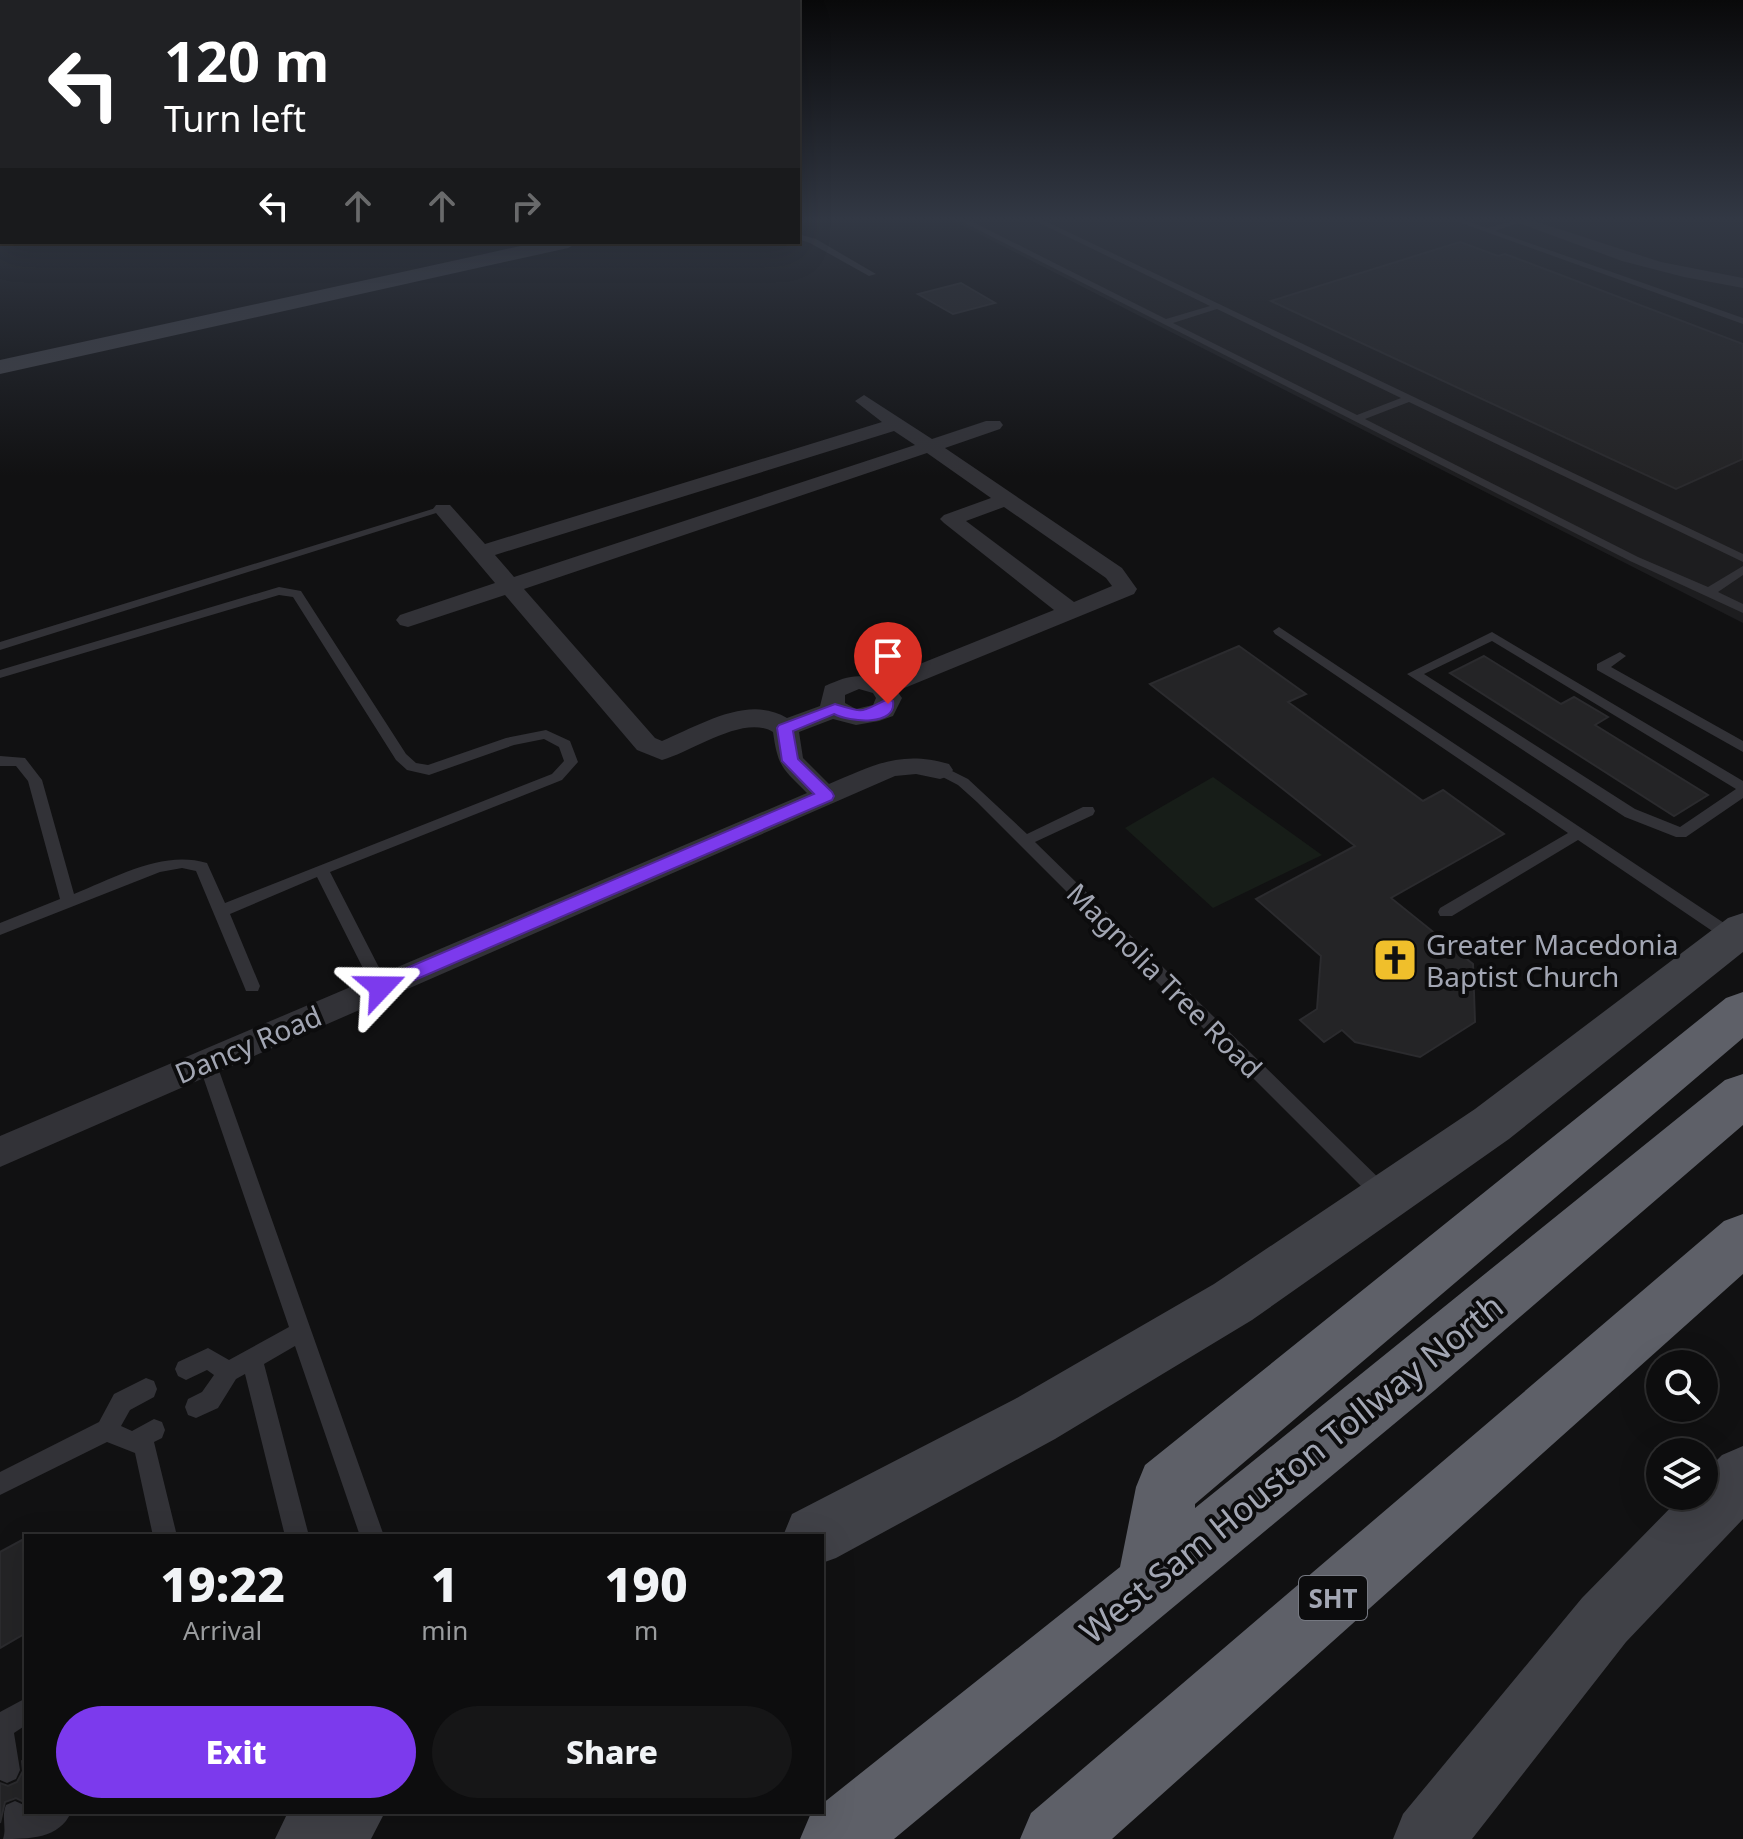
<!DOCTYPE html>
<style>
body{margin:0;font-family:"Noto Sans",sans-serif;background:#161617;color:#f1f3f6;height:100vh;display:flex;flex-direction:column;font-size:30px;white-space:nowrap}
*{box-sizing:border-box;margin:0}
p{font-size:26px;color:#9a9c9e}
.icon{flex:none;width:44px;height:44px;fill:none;stroke:currentColor;stroke-width:2;stroke-linecap:round;stroke-linejoin:round}
.map{position:relative;flex:1;overflow:hidden}
.details{position:absolute;left:24px;top:1534px;width:800px;height:280px;display:flex;flex-direction:column;background:#0d0d0e;border-radius:0px;box-shadow:0 8px 32px #0002,0 0 0 2px #2d2d2e}
.details>*{flex:none}
.hud{position:absolute;left:0px;top:0px;width:800px;height:244px;box-shadow:0 8px 32px #0002,0 0 0 2px #2d2d2e;background:#202124;color:#fff;overflow:hidden}
.controls{position:absolute;left:1646px;top:1350px;display:grid;gap:16px}
.controls a{display:grid;place-items:center;width:72px;height:72px;border-radius:50%;background:#0d0d0e;box-shadow:0 8px 32px #0002,0 0 0 2px #2d2d2e;font-size:40px}
.pin{position:absolute;display:grid;place-items:center;width:68px;height:68px;color:#fff;margin:-82px -34px;border-radius:50% 50% 50% 0;rotate:-45deg;box-shadow:0 0 8px #0007}
.pin .icon{rotate:45deg}
.me{position:absolute;width:88px;margin:-44px;rotate:67deg;stroke-linejoin:round;filter:drop-shadow(0 0 6px #0008)}
.turn{display:flex;align-items:center;gap:28px;height:168px;padding:0 32px;font-size:36px}
.turn .icon{width:104px;height:104px;stroke-width:2.5}
.turn b{display:block;font-size:56px;line-height:68px}
.lanes{display:flex;align-items:center;height:76px;padding:0 32px;background:#0003;justify-content:center;gap:40px;direction:ltr}
.lanes .off{opacity:.35}
.eta{display:flex;justify-content:space-evenly;align-items:center;height:136px;text-align:center}
.eta b{font-size:48px;font-weight:800;line-height:56px}
.button{display:flex;gap:16px;margin-top:auto;padding:16px 32px}
.button a{flex:1;height:92px;border-radius:48px;background:#7c3aed;color:#fff;font-size:32px;font-weight:800;line-height:92px;text-align:center}
.button a+a{background:#161617;color:#f1f3f6}
.map>svg:first-child{display:block}
.built{fill:#1d1d1f}
.green{fill:#171d18}
.building{fill:#242426;stroke:#2b2b2e;stroke-width:2}
.lines{fill:none;stroke-linecap:round;stroke-linejoin:round}
.lane{fill:#323237;fill-rule:evenodd}
.street{fill:#323237;fill-rule:evenodd}
.secondary{fill:#404147;fill-rule:evenodd}
.highway{fill:#5e6068;fill-rule:evenodd}
.route{fill:#7c3aed;stroke:#51269a;stroke-width:2}
.labels{text-anchor:middle;dominant-baseline:central;stroke-width:8;stroke-linejoin:round;paint-order:stroke}
.shield{fill:#0c0c0d;stroke:#757881;stroke-width:2}
.shield-label{font-size:26px;font-weight:bold;fill:#a2a6b3}
.poi-label{font-size:28px;fill:#a2a6b3;stroke:#0c0c0d;text-anchor:start}
.street-label{font-size:28px;fill:#a2a6b3;stroke:#0c0c0d}
.near-street-label{font-size:34px;fill:#a2a6b3;stroke:#0c0c0d}
</style>
<div class="map">
<svg width="1743" height="1839" viewBox="0 0 1743 1839">
<rect width="100%" height="100%" fill="#111112"/>
<path class="built" d="M 950,219 L 1743,219 L 1743,623 L 1167,330 Z"/>
<path class="green" d="M 1213,777 L 1322,855 L 1213,908 L 1125,828 Z"/>
<path class="building" d="M 1460,242 L 1498,256 L 1505,254 L 1743,344 L 1743,459 L 1676,489 L 1271,301 Z
M 961,283 L 995,303 L 953,314 L 918,294 Z
M 1239,646 L 1306,694 L 1288,702 L 1423,801 L 1443,790 L 1504,834 L 1391,898 L 1473,964 L 1475,1022 L 1420,1057 L 1355,1042 L 1342,1030 L 1324,1042 L 1300,1020 L 1317,1009 L 1321,956 L 1256,899 L 1355,846 L 1150,684 Z
M 1484,656 L 1561,704 L 1574,697 L 1608,717 L 1595,725 L 1708,795 L 1674,816 L 1450,673 Z
M 24,1539 L 26,1633 L 0,1648 L 0,1552 Z
M 26,1759 L 26,1803 L 16,1798 L 5,1802 L 0,1823 L 0,1783 L 8,1786 L 17,1782 L 23,1771 L 22,1761 Z"/>
<g class="lines">
<path class="lane" d="M 957,219 L 967,219 L 1166,319 L 1210,306 L 1031,219 L 1041,219 L 1743,554 L 1743,562 L 1739,560 L 1409,402 L 1365,419 L 1638,557 L 1708,587 L 1743,566 L 1743,575 L 1718,592 L 1743,604 L 1743,613 L 1630,561 ZM 1217,309 L 1401,398 L 1357,415 L 1173,323 Z
M 1450,219 L 1461,219 L 1487,228 L 1521,219 L 1521,222 L 1495,231 L 1743,318 L 1743,324 Z
M 798,234 L 816,239 L 876,274 L 869,276 L 810,243 L 798,239 Z
M 439,507 L 449,509 L 0,650 L 0,642 Z
M 279,587 L 301,591 L 406,754 L 416,763 L 428,765 L 506,738 L 546,730 L 570,741 L 578,762 L 562,780 L 330,872 L 389,987 L 387,992 L 375,992 L 317,877 L 230,914 L 260,986 L 258,991 L 246,991 L 244,986 L 196,871 L 182,868 L 160,872 L 0,935 L 0,923 L 60,899 L 28,781 L 16,766 L 0,766 L 0,756 L 25,758 L 42,780 L 74,894 C 117,877 162,850 207,863 L 225,903 L 552,774 L 564,761 L 559,747 L 544,739 L 514,745 L 429,775 L 407,770 L 396,760 L 293,597 L 279,595 L 0,678 L 0,670 Z
M 1279,627 L 1739,933 L 1741,937 L 1739,941 L 1727,941 L 1578,840 L 1452,916 L 1440,916 L 1438,912 L 1440,908 L 1568,833 L 1275,634 L 1273,631 Z
M 1492,632 L 1743,781 L 1743,798 L 1686,837 L 1676,837 L 1625,817 L 1407,674 ZM 1492,641 L 1736,789 L 1680,827 L 1635,809 L 1424,674 Z
M 1620,652 L 1626,656 L 1611,667 L 1743,741 L 1743,752 L 1597,670 L 1597,664 Z
M 940,765 L 968,779 L 1027,834 L 1083,807 L 1093,807 L 1095,811 L 1093,815 L 1035,842 L 1391,1190 L 1394,1196 L 1391,1202 L 1384,1205 L 1377,1202 L 977,802 L 958,785 L 935,773 L 933,770 L 935,767 Z
M 207,1055 L 213,1057 L 216,1062 L 384,1536 L 360,1536 L 295,1346 L 264,1364 L 309,1536 L 285,1536 L 245,1374 L 236,1379 L 218,1408 L 196,1418 L 188,1415 L 185,1407 L 188,1399 L 202,1392 L 214,1375 L 207,1370 L 186,1380 L 178,1376 L 175,1369 L 178,1362 L 208,1348 L 229,1360 L 289,1327 L 198,1062 L 201,1057 Z
M 146,1378 L 154,1381 L 157,1389 L 154,1397 L 130,1410 L 121,1426 L 132,1431 L 154,1419 L 162,1422 L 165,1430 L 162,1438 L 154,1442 L 177,1536 L 153,1536 L 135,1453 L 107,1442 L 0,1495 L 0,1472 L 99,1422 L 114,1394 Z
M 26,1698 L 26,1725 L 14,1733 L 20,1770 L 16,1779 L 7,1783 L 0,1780 L 0,1712 Z
M 15,1801 L 24,1805 L 29,1815 L 34,1812 L 71,1812 C 60,1839 28,1839 3,1839 C 7,1828 1,1817 6,1805 Z"/>
<path class="street" d="M 1508,219 L 1528,219 L 1661,262 L 1743,278 L 1743,288 L 1684,277 L 1622,261 Z
M 864,395 L 932,439 L 986,421 L 1000,421 L 1003,425 L 1000,429 L 945,448 L 1122,568 L 1137,589 L 1134,594 L 897,691 L 902,698 L 893,716 L 879,721 L 856,725 L 833,719 L 799,732 L 803,758 L 829,784 C 874,765 900,750 949,764 L 953,770 L 949,776 L 940,779 L 916,774 L 895,776 L 0,1167 L 0,1136 L 807,793 C 782,768 778,767 773,732 C 744,714 693,751 662,760 L 637,750 L 505,595 L 408,627 L 400,625 L 396,620 L 400,615 L 495,583 L 436,513 L 433,509 L 436,505 L 450,505 L 485,544 L 882,422 L 855,401 ZM 894,431 L 915,445 L 514,577 L 495,555 ZM 927,453 L 991,498 L 944,515 L 940,519 L 944,523 L 1054,610 L 880,680 C 857,673 847,676 825,686 L 820,706 L 787,718 C 748,694 699,726 662,741 L 655,738 L 524,589 ZM 1004,507 L 1106,578 L 1112,586 L 1074,602 L 966,521 ZM 859,689 L 873,693 L 876,698 L 873,705 L 856,709 L 845,703 L 845,695 Z"/>
<path class="secondary" d="M 539,242 L 579,242 L 568,248 L 0,374 L 0,360 Z
M 1743,913 L 1743,952 L 1509,1139 L 1252,1320 L 1055,1439 L 836,1558 L 822,1563 L 822,1536 L 783,1536 L 792,1514 L 1015,1399 L 1214,1284 L 1475,1109 L 1728,918 Z
M 1743,1446 L 1743,1519 L 1626,1642 L 1472,1839 L 1393,1839 L 1403,1814 L 1582,1598 L 1682,1496 L 1704,1496 L 1704,1473 L 1722,1455 Z
M 288,1812 L 385,1812 L 371,1839 L 275,1839 Z"/>
<path class="highway" d="M 1743,992 L 1743,1038 L 1195,1504 L 1195,1508 L 1725,1080 L 1743,1074 L 1743,1125 L 1435,1390 L 894,1839 L 800,1839 L 811,1813 L 822,1812 L 822,1804 L 1120,1567 L 1136,1487 L 1145,1465 L 1726,998 Z
M 1743,1214 L 1743,1274 L 1112,1839 L 1020,1839 L 1031,1813 L 1724,1221 Z"/>
</g>
<linearGradient id="sky" x2="0" y2="1"><stop stop-color="#09090a"/><stop offset="0.46" stop-color="#323844"/><stop offset="1" stop-color="#323844" stop-opacity="0"/></linearGradient>
<rect width="1743" height="476" fill="url(#sky)"/>
<path class="route" d="M 888,699 L 893,701 C 897,727 849,722 834,714 L 793,731 L 798,759 L 832,792 L 834,796 L 832,800 L 387,992 L 374,992 L 371,987 L 374,982 L 814,794 L 782,761 L 777,728 L 779,725 L 835,704 C 868,714 859,712 888,699 Z"/>
<defs>
<g id="church-square" transform="scale(2.3)"><rect x="-9" y="-9" width="18" height="18" rx="4" fill="#f0bf2b" stroke="#0c0c0d"/><path d="M-1.2-6h2.4v3.5h3.3v2.4h-3.3V6h-2.4V-.1h-3.3v-2.4h3.3Z" fill="#111"/></g>
</defs>
<g fill-rule="evenodd">
<use href="#church-square" x="1395" y="960"/>
</g>
<g class="labels">
<rect class="shield" x="1299" y="1576" width="68" height="44" rx="6"/>
<g class="shield-label">
<text x="1333" y="1598">SHT</text>
</g>
<g class="poi-label">
<text x="1426" y="944">Greater Macedonia<tspan x="1426" dy="32">Baptist Church</tspan></text>
</g>
<g class="street-label">
<text transform="translate(1165 980) rotate(45)">Magnolia Tree Road</text>
<text transform="translate(248 1044) rotate(-23)">Dancy Road</text>
</g>
<g class="near-street-label">
<text transform="translate(1291 1468) rotate(-39)">West Sam Houston Tollway North</text>
</g>
</g>
</svg>
<div class="controls">
<a><svg class="icon" aria-label="search" viewBox="0 0 24 24"><circle cx="10" cy="10" r="6"/><path d="M15 15l6 6"/></svg></a>
<a><svg class="icon" aria-label="layers" viewBox="0 0 24 24"><path d="M12 4l9 5-9 5-9-5zM3 14l9 5 9-5"/></svg></a>
</div>
<div class="pin" style="left:888px;top:704px;background:#d93025"><svg class="icon" aria-label="arrive" viewBox="0 0 24 24"><path d="M6 21V4h12l-3 4 3 4H6"/></svg></div>
<svg class="me" style="left:381px;top:987px" viewBox="-20 -20 40 40"><path d="M0-17L14 15 0 8-14 15z" fill="#7c3aed" stroke="#fff" stroke-width="4"/></svg>
<div class="hud">
<div class="turn"><svg class="icon" aria-label="left" viewBox="0 0 24 24"><path d="M17 20v-9H6M10 6l-5 5 5 5"/></svg><div><b>120 m</b>Turn left</div></div>
<div class="lanes"><svg class="icon" aria-label="left" viewBox="0 0 24 24"><path d="M17 20v-9H6M10 6l-5 5 5 5"/></svg><svg class="icon off" aria-label="ahead" viewBox="0 0 24 24"><path d="M12 20V5M6 11l6-6 6 6"/></svg><svg class="icon off" aria-label="ahead" viewBox="0 0 24 24"><path d="M12 20V5M6 11l6-6 6 6"/></svg><svg class="icon off" aria-label="right" viewBox="0 0 24 24"><path d="M7 20v-9h11M14 6l5 5-5 5"/></svg></div>
</div>
<section class="details">
<div class="eta">
<div><b>19:22</b><p>Arrival</p></div>
<div><b>1</b><p>min</p></div>
<div><b>190</b><p>m</p></div>
</div>
<div class="button"><a>Exit</a><a>Share</a></div>
</section>
</div>
